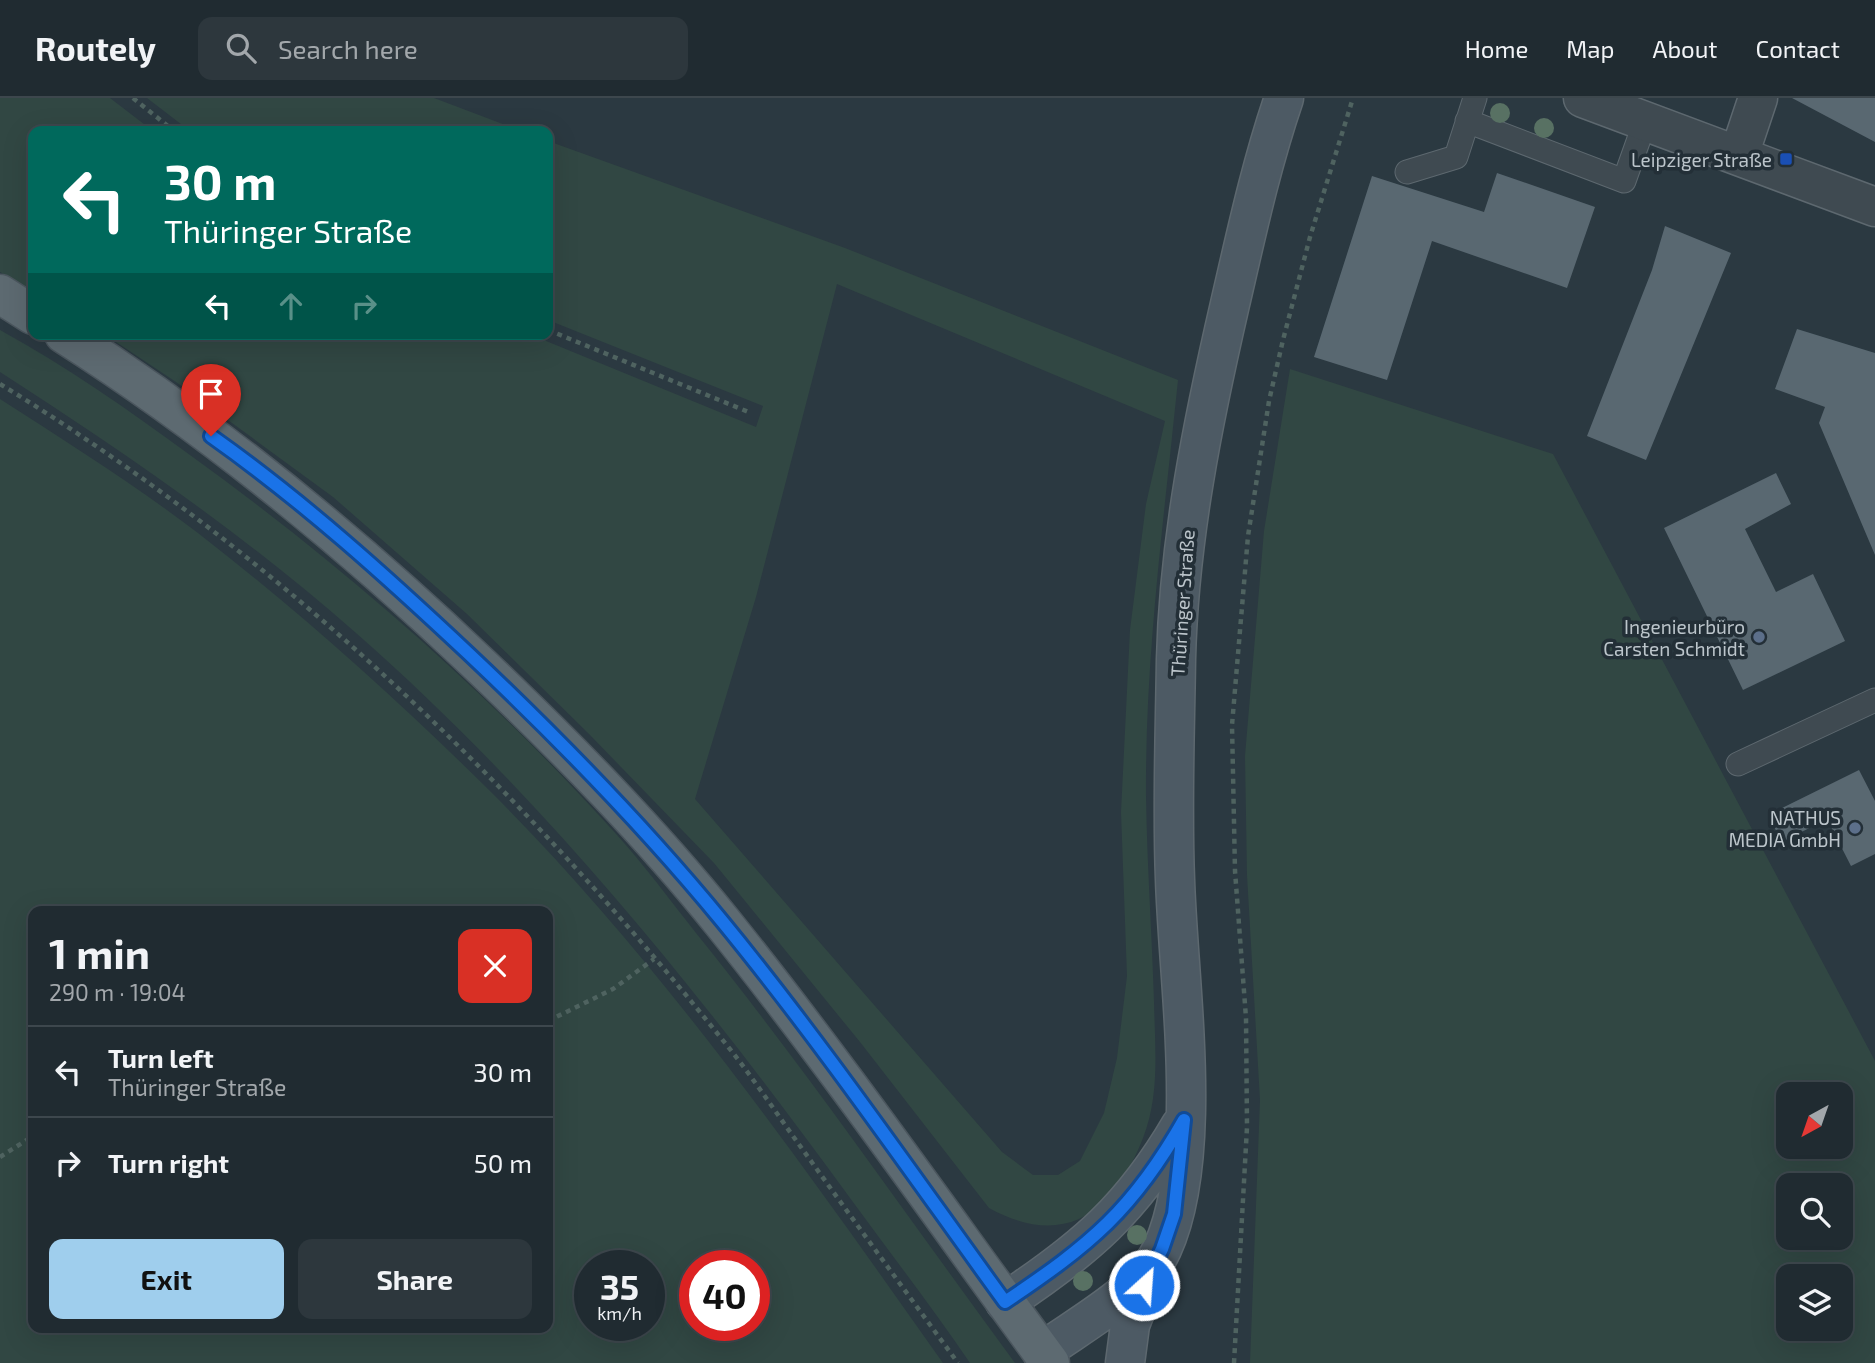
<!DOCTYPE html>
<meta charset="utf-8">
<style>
body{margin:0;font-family:"Exo 2",sans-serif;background:#2d373d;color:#f1f3f6;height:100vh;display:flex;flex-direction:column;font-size:26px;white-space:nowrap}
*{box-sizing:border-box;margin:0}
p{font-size:23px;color:#a2a7ab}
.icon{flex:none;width:38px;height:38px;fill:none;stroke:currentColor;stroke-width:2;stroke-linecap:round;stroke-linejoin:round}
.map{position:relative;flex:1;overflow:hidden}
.details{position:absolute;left:28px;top:808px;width:525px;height:427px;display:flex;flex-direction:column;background:#202b31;border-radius:14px;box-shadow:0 7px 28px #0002,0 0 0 2px #3d474d}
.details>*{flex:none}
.top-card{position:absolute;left:28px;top:28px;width:525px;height:214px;border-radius:14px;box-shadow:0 7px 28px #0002,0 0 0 2px #3d474d;background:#00695c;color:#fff;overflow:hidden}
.needle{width:46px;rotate:220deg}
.fabs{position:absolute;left:1776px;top:984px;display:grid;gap:14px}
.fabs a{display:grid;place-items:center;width:77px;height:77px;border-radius:14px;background:#202b31;box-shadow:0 7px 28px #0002,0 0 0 2px #3d474d;font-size:35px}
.speed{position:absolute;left:574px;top:1152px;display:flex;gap:14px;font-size:35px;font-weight:700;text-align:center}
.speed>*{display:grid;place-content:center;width:91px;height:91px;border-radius:50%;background:#202b31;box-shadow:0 7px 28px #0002,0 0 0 2px #3d474d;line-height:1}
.speed small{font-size:18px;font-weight:400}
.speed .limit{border:10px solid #d22;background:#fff;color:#111}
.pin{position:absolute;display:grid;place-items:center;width:60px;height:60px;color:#fff;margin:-72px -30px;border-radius:50% 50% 50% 0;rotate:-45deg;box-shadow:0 0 7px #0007}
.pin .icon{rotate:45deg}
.me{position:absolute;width:77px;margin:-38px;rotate:26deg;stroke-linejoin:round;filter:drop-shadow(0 0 5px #0008)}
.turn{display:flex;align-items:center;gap:24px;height:147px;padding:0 21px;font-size:32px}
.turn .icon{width:91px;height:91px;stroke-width:2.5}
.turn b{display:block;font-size:49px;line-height:60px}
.lanes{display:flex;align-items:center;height:66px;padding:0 21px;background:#0003;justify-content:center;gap:35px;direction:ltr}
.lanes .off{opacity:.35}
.round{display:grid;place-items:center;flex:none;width:74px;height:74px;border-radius:14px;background:#2d373d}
.overview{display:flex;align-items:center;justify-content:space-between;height:119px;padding:0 21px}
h1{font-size:42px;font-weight:700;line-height:52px}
.cta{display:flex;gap:14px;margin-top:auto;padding:14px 21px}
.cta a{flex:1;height:80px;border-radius:14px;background:#9fceed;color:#111;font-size:28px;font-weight:700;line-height:80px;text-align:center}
.cta a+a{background:#2d373d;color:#f1f3f6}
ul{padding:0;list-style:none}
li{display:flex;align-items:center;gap:21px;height:91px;padding:0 21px;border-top:2px solid #3d474d}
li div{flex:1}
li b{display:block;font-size:26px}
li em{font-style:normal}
header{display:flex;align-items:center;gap:42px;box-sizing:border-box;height:98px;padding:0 35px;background:#202b31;border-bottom:2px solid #3d474d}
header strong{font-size:33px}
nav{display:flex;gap:38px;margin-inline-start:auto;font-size:24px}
.search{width:490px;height:63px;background:#2d373d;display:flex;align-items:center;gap:18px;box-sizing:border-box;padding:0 24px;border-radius:14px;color:#a2a7ab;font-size:26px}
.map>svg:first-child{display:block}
.green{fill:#314743;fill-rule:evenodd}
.building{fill:#596871}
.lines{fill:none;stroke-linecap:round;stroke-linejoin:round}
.lane-casing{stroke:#5d686f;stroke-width:25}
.street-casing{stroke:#5d686f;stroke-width:41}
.secondary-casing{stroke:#5d686f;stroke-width:41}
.primary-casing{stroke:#4b565e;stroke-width:41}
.path{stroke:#4f6360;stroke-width:4.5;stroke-dasharray:5 5;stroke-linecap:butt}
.lane{stroke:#3f4a51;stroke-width:23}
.street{stroke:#3f4a51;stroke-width:38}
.secondary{stroke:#4d5a64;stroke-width:38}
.primary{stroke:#5d6a71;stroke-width:38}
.tree{fill:#587163}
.route-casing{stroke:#114b97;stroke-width:18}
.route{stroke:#1a73e8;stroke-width:12}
.transit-dot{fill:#1a4fb4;stroke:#232f37;stroke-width:2.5}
.service-dot{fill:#5c6f8a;stroke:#232f37;stroke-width:2.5}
.labels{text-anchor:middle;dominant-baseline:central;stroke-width:7;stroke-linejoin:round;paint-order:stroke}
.poi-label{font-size:19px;fill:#bcc5cb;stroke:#232f37;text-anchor:end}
.street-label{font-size:19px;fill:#bcc5cb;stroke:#232f37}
</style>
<header>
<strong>Routely</strong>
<div class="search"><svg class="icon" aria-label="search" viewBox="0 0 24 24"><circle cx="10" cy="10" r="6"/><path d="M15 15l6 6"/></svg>Search here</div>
<nav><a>Home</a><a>Map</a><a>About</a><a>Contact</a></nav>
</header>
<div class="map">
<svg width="1875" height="1265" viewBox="0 0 1875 1265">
<rect width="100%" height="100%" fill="#2b3941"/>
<path class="green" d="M 0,0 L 110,0 L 153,33 L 33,33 L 33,193 L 0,174 Z
M 147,0 L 434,0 L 521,33 L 190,33 Z
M 548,43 L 845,150 L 1178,282 C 1164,420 1145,559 1146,698 C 1147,767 1152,836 1154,904 C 1155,950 1160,997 1143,1040 C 1114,1114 1066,1152 989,1110 L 860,944 L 714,765 L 589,636 L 467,516 L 333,399 L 176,284 L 104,236 L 529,236 L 756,329 L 763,308 L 548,222 ZM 837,186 L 1165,323 L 1146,406 L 1130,532 L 1121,714 L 1127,878 L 1117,960 L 1104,1015 L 1080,1063 L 1058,1077 L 1033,1077 L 1002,1054 L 695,701 L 756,499 Z
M 0,232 C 66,268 130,313 190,357 C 345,469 490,596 617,737 C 645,768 670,802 696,835 C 808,974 909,1121 1015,1265 L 970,1265 C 932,1209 890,1155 850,1100 C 703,898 545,701 356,535 C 245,437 124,354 0,274 Z
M 1290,271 L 1553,356 L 1875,963 L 1875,1265 L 1250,1265 L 1260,1002 L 1247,777 L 1245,658 L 1264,433 ZM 1788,996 L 1841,996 L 1841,1048 L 1788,1048 ZM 1788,1087 L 1841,1087 L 1841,1139 L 1788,1139 ZM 1788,1178 L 1841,1178 L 1841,1230 L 1788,1230 Z
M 0,301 C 67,344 135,387 198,435 C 300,514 398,602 490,693 C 660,862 805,1070 943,1265 L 0,1265 ZM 33,814 L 548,814 L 548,1230 L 33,1230 ZM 590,1167 L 649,1167 L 649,1227 L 590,1227 ZM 695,1167 L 754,1167 L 754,1227 L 695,1227 Z"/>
<path class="building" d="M 1792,0 L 1875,0 L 1875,44 Z
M 1497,75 L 1595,109 L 1567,190 L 1432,143 L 1387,282 L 1314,259 L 1372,78 L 1484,114 Z
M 1665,128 L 1731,155 L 1646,362 L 1587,338 L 1652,172 Z
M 1797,231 L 1875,255 L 1875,457 L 1819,325 L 1825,309 L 1775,291 Z
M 1776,375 L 1791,406 L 1745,431 L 1776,494 L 1813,476 L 1845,543 L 1743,592 L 1664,430 Z
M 1859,672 L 1875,703 L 1875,756 L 1851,768 L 1827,721 L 1782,744 L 1768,717 Z"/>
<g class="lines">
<g class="lane-casing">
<path id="lane" d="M 1467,23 L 1624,83 L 1645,24
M 1407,74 L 1456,59 L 1475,0
M 1738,666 L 1875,602"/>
</g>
<g class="street-casing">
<path id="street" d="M 1583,0 L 1875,109
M 1739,57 L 1758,0"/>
</g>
<g class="secondary-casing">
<path id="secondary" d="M 1005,1204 C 1085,1151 1132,1111 1181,1027
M 1042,1254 C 1079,1227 1143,1193 1162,1151 C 1205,1058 1178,884 1175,781 C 1172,708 1175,634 1176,561 C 1179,441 1203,323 1230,206 C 1246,137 1261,67 1284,0
M 1125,1265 L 1130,1227 L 1150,1175"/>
</g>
<g class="primary-casing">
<path id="primary" d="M 0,196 L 33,217
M 64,236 C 215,332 352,445 481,568 C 566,649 649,733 723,825 C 837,967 942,1118 1050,1265"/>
</g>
<path class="path" d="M 133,0 L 174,33
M 548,232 L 751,315
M 0,286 C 281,458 515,684 721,940 C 750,975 776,1015 803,1052 C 854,1123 906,1194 958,1265
M 548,923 L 613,891 L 654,861
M 0,1059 L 33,1038
M 1234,1265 L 1247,1029 L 1246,920 L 1235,773 L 1232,627 L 1248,438 L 1269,303 L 1283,242 L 1310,139 L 1353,0"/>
<use href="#lane" class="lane"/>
<use href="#street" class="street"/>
<use href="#secondary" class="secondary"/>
<use href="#primary" class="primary"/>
</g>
<g class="tree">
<circle cx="1500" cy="15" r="10"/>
<circle cx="1544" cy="30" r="10"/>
<circle cx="1137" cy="1137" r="10"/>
<circle cx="1083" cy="1183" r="10"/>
</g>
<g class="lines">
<g class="route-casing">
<path id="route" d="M 211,338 C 303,403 387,479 469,556 C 558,640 644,728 722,823 C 822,945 912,1076 1005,1204 C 1090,1147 1133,1112 1184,1022 L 1174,1116 L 1162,1151 L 1144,1187"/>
</g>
<use href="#route" class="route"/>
</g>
<rect class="transit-dot" x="1779" y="54" width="14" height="14" rx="3.5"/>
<g class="service-dot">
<circle cx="1759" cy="539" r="7"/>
<circle cx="1855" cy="730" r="7"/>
</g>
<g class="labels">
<g class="poi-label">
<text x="1772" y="61">Leipziger Straße</text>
<text x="1745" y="528">Ingenieurbüro<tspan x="1745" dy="22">Carsten Schmidt</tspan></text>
<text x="1841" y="719">NATHUS<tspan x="1841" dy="22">MEDIA GmbH</tspan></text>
</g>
<g class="street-label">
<text transform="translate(1182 505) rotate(-86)">Thüringer Straße</text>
</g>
</g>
</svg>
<div class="fabs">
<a><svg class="needle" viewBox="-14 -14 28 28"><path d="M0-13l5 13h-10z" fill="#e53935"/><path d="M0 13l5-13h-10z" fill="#a2a7ab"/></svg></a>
<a><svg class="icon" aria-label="search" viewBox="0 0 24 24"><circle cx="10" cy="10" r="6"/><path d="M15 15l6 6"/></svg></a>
<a><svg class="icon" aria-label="layers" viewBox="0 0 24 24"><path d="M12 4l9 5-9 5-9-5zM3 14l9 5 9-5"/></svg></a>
</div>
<div class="speed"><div>35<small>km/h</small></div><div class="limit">40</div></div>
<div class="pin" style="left:211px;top:338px;background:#d93025"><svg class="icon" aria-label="arrive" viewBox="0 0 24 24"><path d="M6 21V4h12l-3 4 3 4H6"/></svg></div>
<svg class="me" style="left:1144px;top:1187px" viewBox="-20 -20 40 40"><circle r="17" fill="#1a73e8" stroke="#fff" stroke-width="3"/><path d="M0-11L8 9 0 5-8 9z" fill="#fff"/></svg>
<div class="top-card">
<div class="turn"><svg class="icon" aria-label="left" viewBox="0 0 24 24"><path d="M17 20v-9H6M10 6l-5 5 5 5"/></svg><div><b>30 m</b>Thüringer Straße</div></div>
<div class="lanes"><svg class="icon" aria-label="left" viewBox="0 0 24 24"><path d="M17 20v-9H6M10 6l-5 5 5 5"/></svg><svg class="icon off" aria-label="ahead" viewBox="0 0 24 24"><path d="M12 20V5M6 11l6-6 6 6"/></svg><svg class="icon off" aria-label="right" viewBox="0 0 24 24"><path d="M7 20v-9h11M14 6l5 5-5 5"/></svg></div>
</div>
<section class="details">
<div class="overview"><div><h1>1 min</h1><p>290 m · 19:04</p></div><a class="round" style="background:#d93025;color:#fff"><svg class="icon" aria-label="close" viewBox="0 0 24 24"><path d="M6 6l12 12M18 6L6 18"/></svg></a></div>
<ul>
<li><svg class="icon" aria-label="left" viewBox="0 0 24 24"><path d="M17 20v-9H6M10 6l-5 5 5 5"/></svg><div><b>Turn left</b><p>Thüringer Straße</p></div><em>30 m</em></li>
<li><svg class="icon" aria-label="right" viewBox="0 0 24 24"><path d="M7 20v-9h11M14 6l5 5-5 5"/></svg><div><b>Turn right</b></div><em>50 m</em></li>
</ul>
<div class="cta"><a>Exit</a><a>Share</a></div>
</section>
</div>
